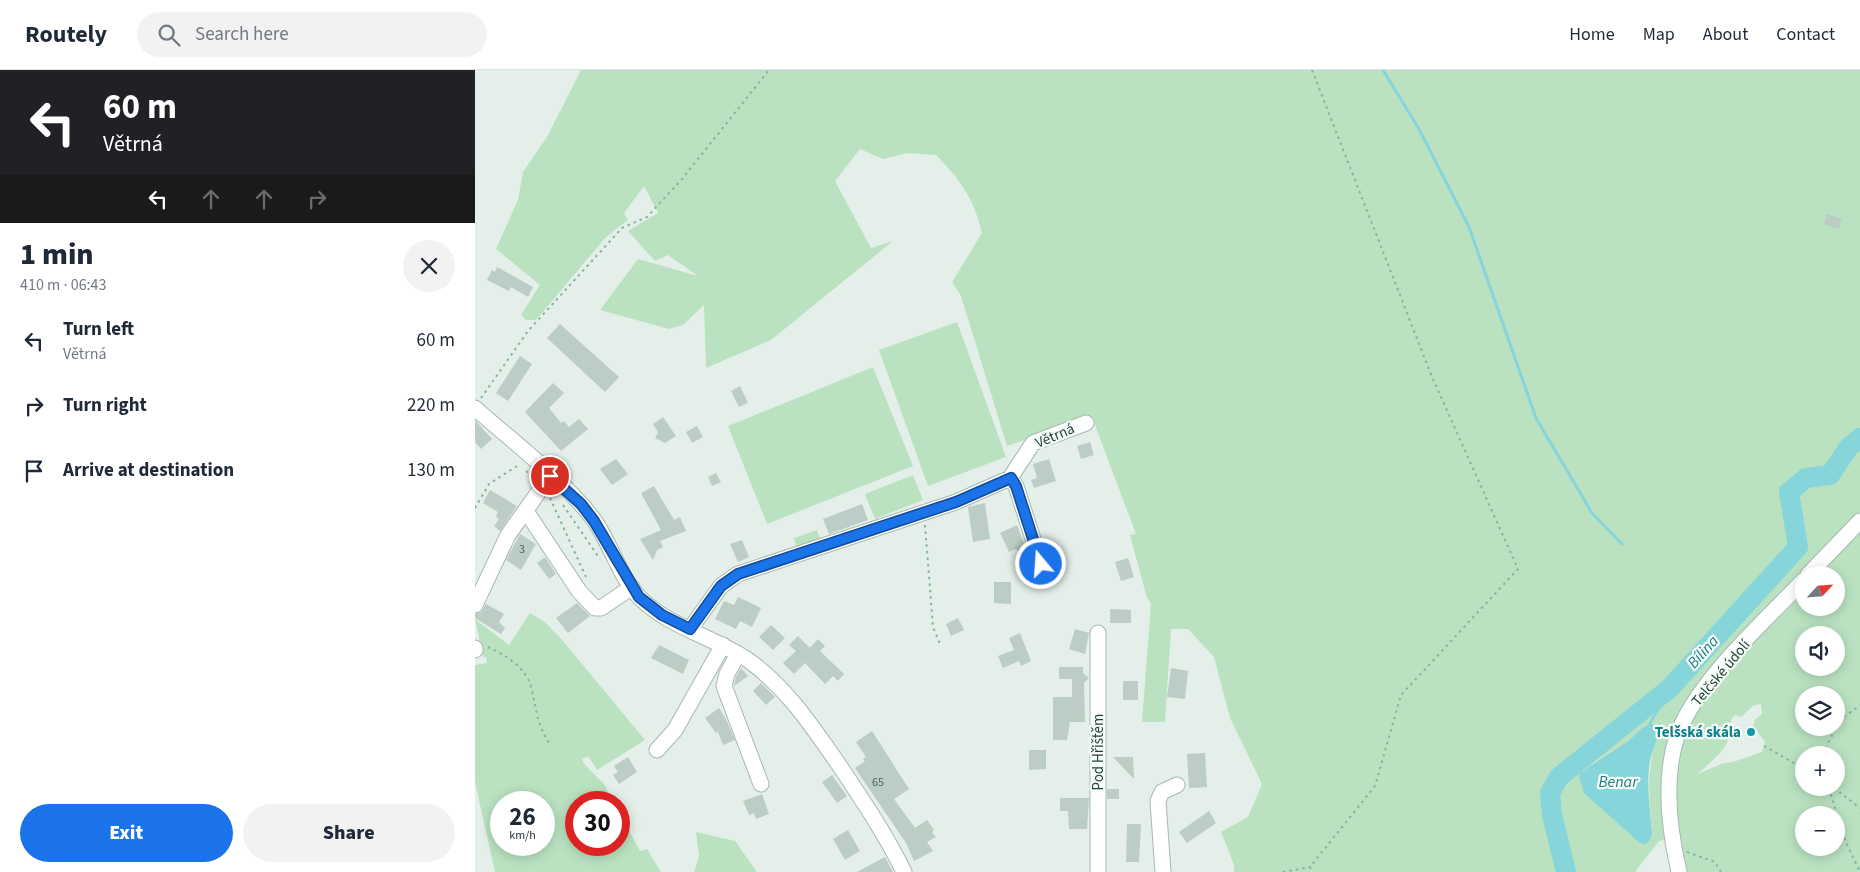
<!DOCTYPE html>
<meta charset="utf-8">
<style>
body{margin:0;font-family:"Source Sans 3",sans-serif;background:#f2f2f3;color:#1f2937;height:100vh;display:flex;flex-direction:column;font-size:19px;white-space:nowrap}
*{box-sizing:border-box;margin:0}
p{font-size:16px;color:#747a83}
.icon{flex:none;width:28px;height:28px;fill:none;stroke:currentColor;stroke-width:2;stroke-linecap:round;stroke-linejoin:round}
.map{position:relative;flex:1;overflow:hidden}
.drawer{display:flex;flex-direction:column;background:#fff;width:475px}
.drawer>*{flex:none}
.guide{background:#202124;color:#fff;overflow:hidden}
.needle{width:32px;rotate:64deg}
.tools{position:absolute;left:1320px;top:496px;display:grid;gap:10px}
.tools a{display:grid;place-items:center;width:50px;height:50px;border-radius:50%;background:#fff;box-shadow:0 2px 12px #0003;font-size:25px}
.speed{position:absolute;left:15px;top:721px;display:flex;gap:10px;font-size:25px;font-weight:700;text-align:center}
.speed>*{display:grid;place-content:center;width:65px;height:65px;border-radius:50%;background:#fff;box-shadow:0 2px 12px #0003;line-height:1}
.speed small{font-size:12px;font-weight:400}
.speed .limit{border:8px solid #d22;background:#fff;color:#111}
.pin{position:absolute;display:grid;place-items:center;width:42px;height:42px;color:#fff;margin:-21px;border:2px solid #fff;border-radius:50%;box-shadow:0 1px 5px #0007}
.me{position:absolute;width:55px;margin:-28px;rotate:342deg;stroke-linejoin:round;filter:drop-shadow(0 0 4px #0008)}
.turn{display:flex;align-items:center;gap:18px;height:105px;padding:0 20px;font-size:22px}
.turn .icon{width:65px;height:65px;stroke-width:2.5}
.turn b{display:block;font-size:35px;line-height:42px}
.lanes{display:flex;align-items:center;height:48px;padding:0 20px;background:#0003;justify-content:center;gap:25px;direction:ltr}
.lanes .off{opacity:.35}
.round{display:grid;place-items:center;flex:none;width:52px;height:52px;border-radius:26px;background:#f2f2f3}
.overview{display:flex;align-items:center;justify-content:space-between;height:85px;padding:0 20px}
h1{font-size:30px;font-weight:800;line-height:38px}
.cta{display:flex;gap:10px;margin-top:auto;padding:10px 20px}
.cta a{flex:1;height:58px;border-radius:30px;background:#1a73e8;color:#fff;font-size:20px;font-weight:800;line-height:58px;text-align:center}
.cta a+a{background:#f2f2f3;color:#1f2937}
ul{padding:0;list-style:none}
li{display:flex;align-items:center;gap:15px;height:65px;padding:0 20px}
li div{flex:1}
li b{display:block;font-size:19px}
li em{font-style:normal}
header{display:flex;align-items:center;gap:30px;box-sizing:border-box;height:70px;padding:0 25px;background:#fff;border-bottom:1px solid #e0e1e3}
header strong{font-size:24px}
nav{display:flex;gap:28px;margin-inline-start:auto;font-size:18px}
.search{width:350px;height:45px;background:#f2f2f3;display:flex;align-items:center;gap:12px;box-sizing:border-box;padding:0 18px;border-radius:28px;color:#747a83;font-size:19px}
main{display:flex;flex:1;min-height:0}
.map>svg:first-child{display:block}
.green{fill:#bae2c1;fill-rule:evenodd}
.water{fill:#86d5da}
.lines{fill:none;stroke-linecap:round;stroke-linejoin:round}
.stream{stroke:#86d5da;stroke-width:3}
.river{stroke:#86d5da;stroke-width:20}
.building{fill:#bbcdc4}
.minor-casing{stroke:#a6b8b0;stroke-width:17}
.path{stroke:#80b6a0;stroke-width:2;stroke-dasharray:2.5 4;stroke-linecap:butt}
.minor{stroke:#fff;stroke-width:15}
.route-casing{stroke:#114b97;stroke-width:12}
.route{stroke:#1a73e8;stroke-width:9}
.culture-dot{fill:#0f9aa8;stroke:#f5fbf7;stroke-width:2}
.labels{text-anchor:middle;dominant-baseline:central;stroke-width:4.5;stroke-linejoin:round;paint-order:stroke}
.number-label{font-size:12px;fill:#48665a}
.street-label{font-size:15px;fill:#214336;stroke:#f5fbf7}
.culture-label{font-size:15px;font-weight:bold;fill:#0d838f;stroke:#f5fbf7;text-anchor:end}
.water-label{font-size:16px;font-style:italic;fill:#137f87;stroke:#f5fbf7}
</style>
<header>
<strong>Routely</strong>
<div class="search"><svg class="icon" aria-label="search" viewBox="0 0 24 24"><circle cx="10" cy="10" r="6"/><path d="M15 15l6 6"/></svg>Search here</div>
<nav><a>Home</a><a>Map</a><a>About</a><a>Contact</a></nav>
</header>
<main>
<section class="drawer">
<div class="guide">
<div class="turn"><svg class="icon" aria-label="left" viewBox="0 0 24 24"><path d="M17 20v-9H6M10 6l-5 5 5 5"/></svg><div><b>60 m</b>Větrná</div></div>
<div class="lanes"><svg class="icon" aria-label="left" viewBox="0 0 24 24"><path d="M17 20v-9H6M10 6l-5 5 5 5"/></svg><svg class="icon off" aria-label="ahead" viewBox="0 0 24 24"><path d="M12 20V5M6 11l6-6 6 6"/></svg><svg class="icon off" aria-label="ahead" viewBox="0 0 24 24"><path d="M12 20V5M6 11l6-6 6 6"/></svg><svg class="icon off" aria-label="right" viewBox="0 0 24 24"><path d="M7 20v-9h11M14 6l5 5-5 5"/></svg></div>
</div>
<div class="overview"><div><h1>1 min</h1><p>410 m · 06:43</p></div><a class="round"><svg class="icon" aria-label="close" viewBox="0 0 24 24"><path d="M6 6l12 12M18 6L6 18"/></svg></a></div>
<ul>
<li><svg class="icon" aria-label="left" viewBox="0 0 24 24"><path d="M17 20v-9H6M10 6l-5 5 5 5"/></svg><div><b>Turn left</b><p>Větrná</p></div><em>60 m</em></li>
<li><svg class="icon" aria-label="right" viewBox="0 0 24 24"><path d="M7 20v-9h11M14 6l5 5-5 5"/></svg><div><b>Turn right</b></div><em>220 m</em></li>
<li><svg class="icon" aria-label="arrive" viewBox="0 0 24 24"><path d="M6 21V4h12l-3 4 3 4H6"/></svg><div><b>Arrive at destination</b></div><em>130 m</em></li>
</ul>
<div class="cta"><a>Exit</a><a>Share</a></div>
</section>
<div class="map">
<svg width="1385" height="802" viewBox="0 0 1385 802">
<rect width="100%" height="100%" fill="#e4efe9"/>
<path class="green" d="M 106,0 L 1385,0 L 1385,802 L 1212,802 L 1204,767 L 1184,771 L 1160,802 L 759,802 L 759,795 L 746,762 L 773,747 L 787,714 L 755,648 L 739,587 L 713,559 L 696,559 L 690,652 L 667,652 L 676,533 L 672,528 L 655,465 L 661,464 L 617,347 L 532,376 L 486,226 L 477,212 L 507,163 C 499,128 485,110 461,85 L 432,83 L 408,89 L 385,79 L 360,111 L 396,178 L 418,171 L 296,270 L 231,298 L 229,235 L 208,255 L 194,259 L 125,240 L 163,189 L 223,206 L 193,185 L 180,191 L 153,161 L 183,143 L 169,116 L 149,143 L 153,150 L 131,167 L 61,250 L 51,250 L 46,245 L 65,215 L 21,179 L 43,130 L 48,102 L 72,67 ZM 1329,505 L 1361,505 L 1361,538 L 1329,538 ZM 1329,565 L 1361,565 L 1361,598 L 1329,598 ZM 1329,625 L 1361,625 L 1361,658 L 1329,658 ZM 1286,634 L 1287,644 L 1280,650 L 1278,656 L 1290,672 L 1287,682 L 1261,691 L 1246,694 L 1223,704 C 1232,695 1244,686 1251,675 C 1257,665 1251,653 1260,645 L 1266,647 L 1278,636 ZM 1171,655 L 1182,666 C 1171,701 1174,727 1177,762 L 1116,694 L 1153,672 ZM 1329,685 L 1361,685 L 1361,718 L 1329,718 ZM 1329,745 L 1361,745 L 1361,778 L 1329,778 Z
M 482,252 L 531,387 L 453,416 L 404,280 Z
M 398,297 L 438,396 L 292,454 L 253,356 Z
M 438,405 L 448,430 L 400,449 L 390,424 Z
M 342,460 L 346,471 L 322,479 L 319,468 Z
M 55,543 L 70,552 L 88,571 L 170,670 L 122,700 L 113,686 L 107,689 L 109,694 L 129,714 L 138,732 L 101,732 L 101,775 L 144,775 L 144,742 L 165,781 L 172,779 L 186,802 L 20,802 L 0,712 L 0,595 L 12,593 L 11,587 L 8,587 L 0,549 L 34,575 ZM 26,732 L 69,732 L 69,775 L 26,775 Z
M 221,762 L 260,771 L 282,802 L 219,802 L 224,786 Z"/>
<path class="water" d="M 1177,654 C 1188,665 1177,678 1175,691 C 1171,715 1175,739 1177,763 L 1175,770 L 1170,774 L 1165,773 L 1109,723 L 1104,706 C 1118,691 1135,684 1152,672 C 1161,666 1166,655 1177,654 Z"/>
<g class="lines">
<path class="stream" d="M 908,0 L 944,59 L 994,157 L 1061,348 L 1117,443 L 1147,474
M 1173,657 L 1195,618
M 1094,700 L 1110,704"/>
<path class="river" d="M 1091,802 L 1077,745 L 1075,723 L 1084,707 L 1195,618 L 1323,477 L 1314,422 L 1331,408 L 1355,405 L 1374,377 L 1385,368"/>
</g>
<path class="building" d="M 1352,144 L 1367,149 L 1364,159 L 1349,154 Z
M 22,197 L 58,217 L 53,227 L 36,217 L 34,221 L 12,210 L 17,200 L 20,202 Z
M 85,254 L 144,307 L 130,322 L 72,268 Z
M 45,286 L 57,294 L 33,331 L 21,323 Z
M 78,313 L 89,323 L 74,338 L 86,353 L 89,351 L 94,357 L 104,349 L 113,359 L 86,381 L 50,342 Z
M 265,316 L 273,333 L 264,337 L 256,321 Z
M 188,347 L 201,366 L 190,373 L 180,368 L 183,362 L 178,354 Z
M 0,350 L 17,369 L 6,379 L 0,372 Z
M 222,356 L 228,367 L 217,373 L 211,362 Z
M 615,372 L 619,385 L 606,389 L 602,376 Z
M 141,389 L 153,404 L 137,415 L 125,399 Z
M 574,389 L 581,411 L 559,418 L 556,410 L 562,408 L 558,394 Z
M 241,403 L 246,412 L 237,416 L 233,407 Z
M 179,416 L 199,450 L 205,447 L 211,461 L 185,471 L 188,477 L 182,480 L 178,490 L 165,469 L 186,460 L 166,423 Z
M 15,420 L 42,436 L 25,461 L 19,456 L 24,449 L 21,447 L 23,442 L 8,433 Z
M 510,433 L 515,469 L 498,472 L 493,437 Z
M 387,434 L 393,450 L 354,464 L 348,449 Z
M 542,455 L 551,479 L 544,483 L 541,479 L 534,482 L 525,463 Z
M 45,464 L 61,474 L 46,500 L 31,490 Z
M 267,470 L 274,487 L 263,492 L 255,474 Z
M 70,487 L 81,504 L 74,509 L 62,493 Z
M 653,488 L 659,507 L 646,511 L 640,492 Z
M 519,512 L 536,512 L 536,534 L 519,533 Z
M 263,527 L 286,538 L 277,557 L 265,551 L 261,559 L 240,549 L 249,531 L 259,535 Z
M 102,533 L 115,546 L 93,563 L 81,548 Z
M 11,534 L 29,544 L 24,552 L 30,558 L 26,564 L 0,548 L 0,544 L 6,542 Z
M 635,539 L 656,540 L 656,553 L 635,553 Z
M 483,548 L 489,560 L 476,566 L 471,554 Z
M 296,555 L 310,568 L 298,580 L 284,567 Z
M 600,559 L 614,563 L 610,584 L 594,579 Z
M 545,563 L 556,591 L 546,596 L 544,591 L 528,598 L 523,586 L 539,580 L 534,568 Z
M 323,566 L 335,578 L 343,569 L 350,576 L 345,581 L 369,604 L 363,611 L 358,606 L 350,614 L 330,593 L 319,604 L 308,593 L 321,581 L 314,575 Z
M 184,575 L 214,590 L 208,604 L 176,588 Z
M 584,597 L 608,597 L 608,603 L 614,608 L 609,613 L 610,652 L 595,652 L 592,670 L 578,670 L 578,627 L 597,627 L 597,609 L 584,609 Z
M 266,598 L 273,606 L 259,616 L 261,607 Z
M 696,598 L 713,601 L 710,629 L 692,627 Z
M 648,611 L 663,611 L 663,630 L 648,630 Z
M 286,613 L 300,627 L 291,635 L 278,621 Z
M 244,638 L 251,649 L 260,670 L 248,675 L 243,662 L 241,663 L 230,648 Z
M 397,661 L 434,719 L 419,729 L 440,758 L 452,750 L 459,760 L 457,762 L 461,767 L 452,772 L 458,781 L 439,791 L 431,773 L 380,698 L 390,691 L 388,689 L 391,687 L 381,672 Z
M 554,680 L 571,680 L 571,699 L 554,700 Z
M 730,683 L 732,717 L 714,718 L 712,684 Z
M 153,687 L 162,702 L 144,714 L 138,705 L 143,702 L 139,696 Z
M 638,687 L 658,687 L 659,709 Z
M 357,705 L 372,726 L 362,733 L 347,712 Z
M 632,719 L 644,719 L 644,729 L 632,729 Z
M 287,724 L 294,744 L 281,749 L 279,743 L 274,745 L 268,731 Z
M 585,728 L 614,728 L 612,759 L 594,759 L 593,741 L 585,741 Z
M 734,741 L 741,753 L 712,773 L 704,762 Z
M 652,754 L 666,754 L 664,792 L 651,792 Z
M 373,760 L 385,781 L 370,790 L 358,769 Z
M 410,787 L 418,802 L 382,802 Z"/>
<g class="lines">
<g class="minor-casing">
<path id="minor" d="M 0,338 C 37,371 90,411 119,450 C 136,474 144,506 165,528 C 194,557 239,567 273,590 C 311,617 336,655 362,692 C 386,728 410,763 429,802
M 535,408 L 558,373 L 611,353
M 51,441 L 104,521 L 120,538 L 126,538 L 157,517
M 1333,505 L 1385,451
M 0,535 L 33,465 L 75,406
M 215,559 L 246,516 L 263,504 L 481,432 L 535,408 L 541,416 L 566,494
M 0,578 L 0,580
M 263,584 L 252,604 L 249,616 L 286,714
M 182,680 L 200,660 L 248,575
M 623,802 L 623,563
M 688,802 L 683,731 L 687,722 L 702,715
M 1204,802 C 1194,759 1188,709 1202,666 C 1221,612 1289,552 1329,510"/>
</g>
<path class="path" d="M 837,0 L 957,307 L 1043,499 L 926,625 L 900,716 L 835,797 L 837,802
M 6,328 L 53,261 L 147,158 L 172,147 L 207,109 L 294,0
M 51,401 L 59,407
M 75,428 L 111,507
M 88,435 L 125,489
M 0,438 L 14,414 L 45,394
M 450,455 L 458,557 L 465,574
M 13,577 C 30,585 51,597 56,617 C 62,640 61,654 76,676
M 1361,657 L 1365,650 L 1385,635
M 1289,676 L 1329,699
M 1351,685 L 1351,677 L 1361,658
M 1354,718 L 1370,770 L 1385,802
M 1359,718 L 1385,738
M 1212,782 L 1240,792 L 1246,802
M 808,802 L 835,797"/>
<use href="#minor" class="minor"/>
</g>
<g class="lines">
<g class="route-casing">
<path id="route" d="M 75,406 L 106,434 L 119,451 L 164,527 L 187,545 L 215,559 L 246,516 L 263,504 L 481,432 L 536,408 L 541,416 L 566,494"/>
</g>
<use href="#route" class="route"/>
</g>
<circle class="culture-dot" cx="1276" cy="662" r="5"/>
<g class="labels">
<g class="number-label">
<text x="47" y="479">3</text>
<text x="403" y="712">65</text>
</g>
<g class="street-label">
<text transform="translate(580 366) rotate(-23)">Větrná</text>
<text transform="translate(1246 603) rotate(-50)">Telčské údolí</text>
<text transform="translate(623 682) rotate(-90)">Pod Hřištěm</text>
</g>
<g class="culture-label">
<text x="1266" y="662">Telšská skála</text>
</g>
<g class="water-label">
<text transform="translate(1228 582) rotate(-48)">Bílina</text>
<text x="1143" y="712">Benar</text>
</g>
</g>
</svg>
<div class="tools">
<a><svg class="needle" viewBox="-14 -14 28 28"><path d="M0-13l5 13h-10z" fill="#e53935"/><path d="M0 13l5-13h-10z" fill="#747a83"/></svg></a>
<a><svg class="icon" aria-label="sound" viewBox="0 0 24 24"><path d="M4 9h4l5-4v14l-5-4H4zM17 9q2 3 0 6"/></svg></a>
<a><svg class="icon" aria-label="layers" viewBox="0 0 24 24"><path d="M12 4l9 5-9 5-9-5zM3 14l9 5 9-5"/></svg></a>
<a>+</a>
<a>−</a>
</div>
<div class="speed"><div>26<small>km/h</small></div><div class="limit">30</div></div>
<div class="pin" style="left:75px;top:406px;background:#d93025"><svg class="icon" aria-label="arrive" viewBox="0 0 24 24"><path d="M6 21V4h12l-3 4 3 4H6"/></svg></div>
<svg class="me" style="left:566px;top:494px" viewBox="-20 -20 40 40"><circle r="17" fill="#1a73e8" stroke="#fff" stroke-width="3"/><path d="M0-11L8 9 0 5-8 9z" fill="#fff"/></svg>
</div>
</main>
